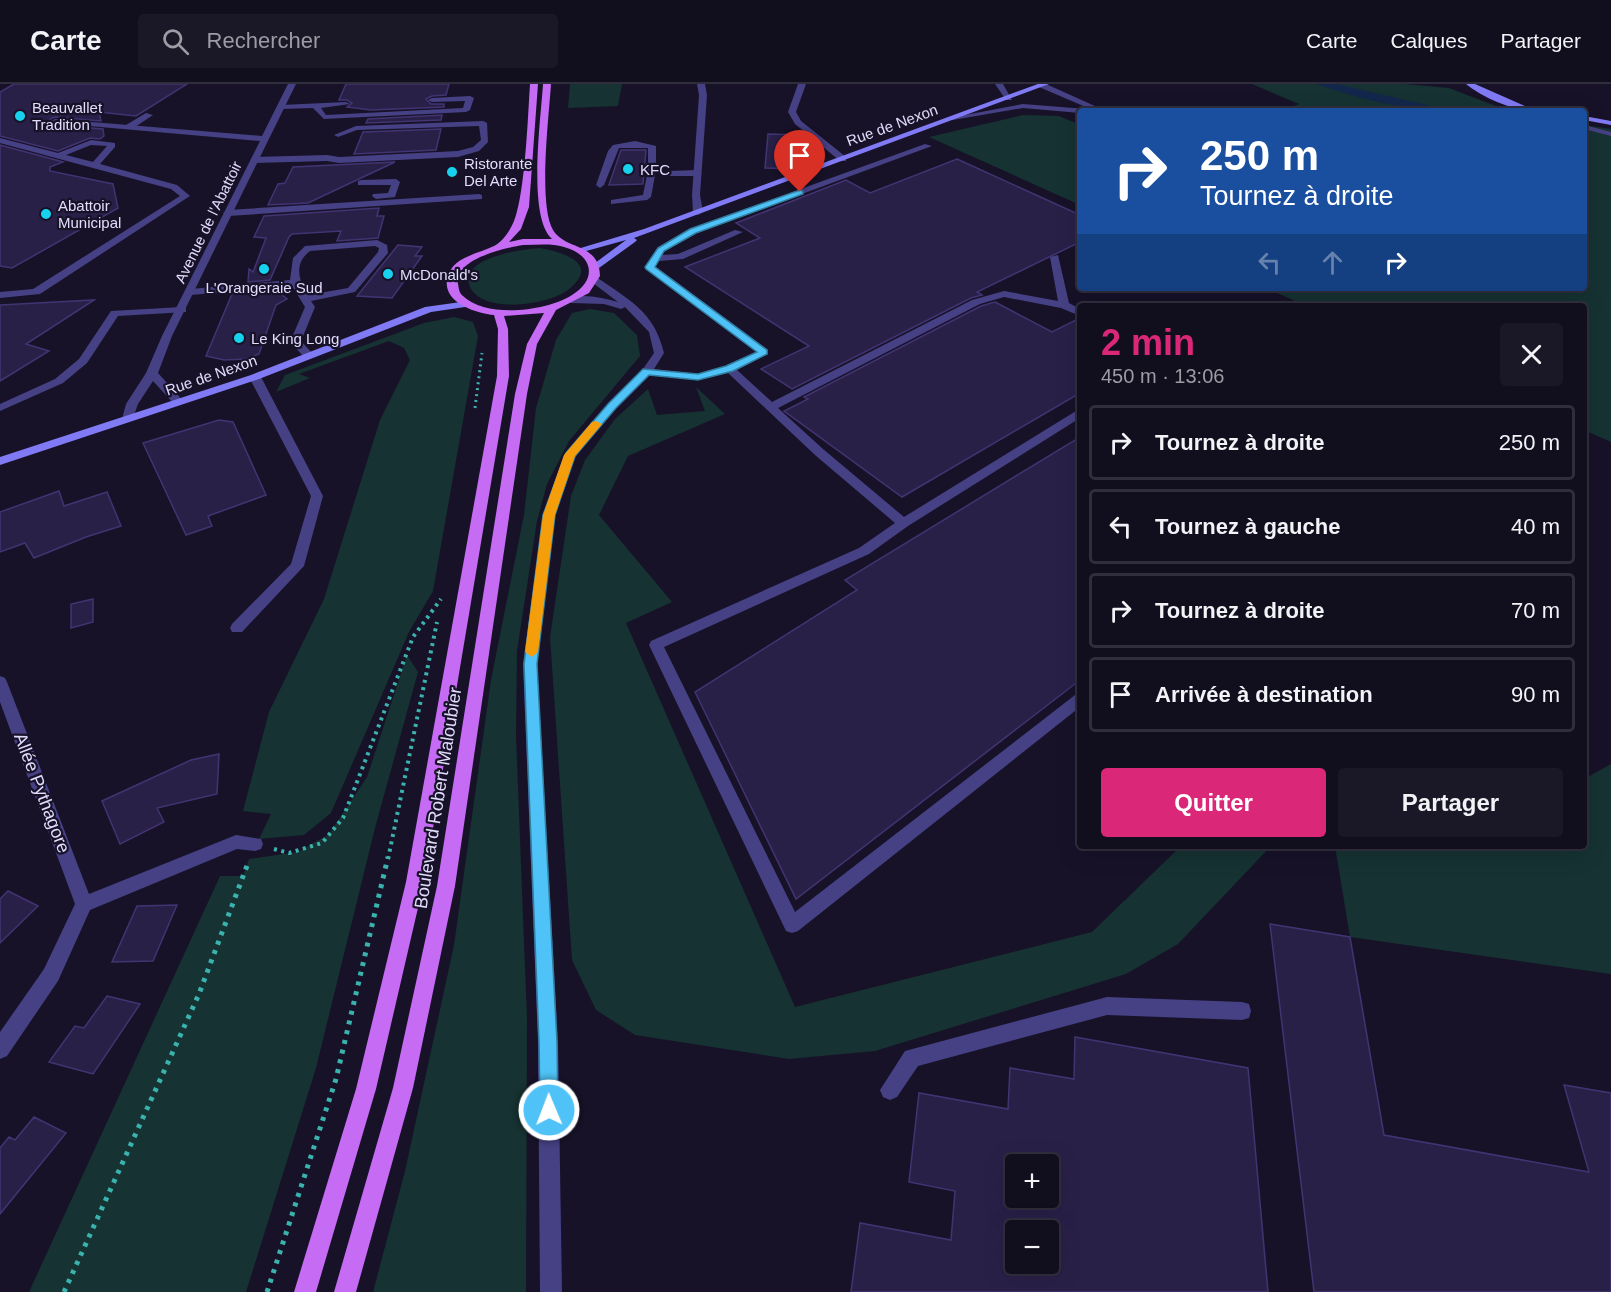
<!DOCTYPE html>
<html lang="fr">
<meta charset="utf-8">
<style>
body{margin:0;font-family:Arial,sans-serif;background:#1a1727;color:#f1f3f6;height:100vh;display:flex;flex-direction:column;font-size:22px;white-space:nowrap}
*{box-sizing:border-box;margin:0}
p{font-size:20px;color:#9c9ca4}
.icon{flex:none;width:33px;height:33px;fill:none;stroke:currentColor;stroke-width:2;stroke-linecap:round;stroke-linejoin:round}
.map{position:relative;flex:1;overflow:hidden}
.sheet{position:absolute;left:1077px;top:219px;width:510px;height:546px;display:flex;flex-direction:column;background:#110e1e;border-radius:6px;box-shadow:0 6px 24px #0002,0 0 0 2px #302e3c}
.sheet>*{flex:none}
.top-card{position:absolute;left:1077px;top:24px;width:510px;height:183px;border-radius:6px;box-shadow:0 6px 24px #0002,0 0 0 2px #302e3c;background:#1a4fa0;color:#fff;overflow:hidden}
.tools{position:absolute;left:1005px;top:1070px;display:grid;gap:12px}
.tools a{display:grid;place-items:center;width:54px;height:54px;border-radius:6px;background:#110e1e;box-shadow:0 6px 24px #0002,0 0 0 2px #302e3c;font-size:30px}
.pin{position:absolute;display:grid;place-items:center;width:51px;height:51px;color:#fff;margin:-62px -26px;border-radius:50% 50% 50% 0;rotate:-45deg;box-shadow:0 0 6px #0007}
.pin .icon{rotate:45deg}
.me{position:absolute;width:66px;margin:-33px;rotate:359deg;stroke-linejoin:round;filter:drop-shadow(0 0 4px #0008)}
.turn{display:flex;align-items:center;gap:21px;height:126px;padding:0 24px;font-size:27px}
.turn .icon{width:78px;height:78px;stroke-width:2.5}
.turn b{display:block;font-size:42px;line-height:51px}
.lanes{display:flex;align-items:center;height:57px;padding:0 24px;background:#0003;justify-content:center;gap:30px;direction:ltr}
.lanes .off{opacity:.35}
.round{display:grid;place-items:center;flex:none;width:63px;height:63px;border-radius:6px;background:#1a1727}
.summary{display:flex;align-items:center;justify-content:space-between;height:102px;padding:0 24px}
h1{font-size:36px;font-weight:800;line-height:45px;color:#db2777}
.cta{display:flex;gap:12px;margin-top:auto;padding:12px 24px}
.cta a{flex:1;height:69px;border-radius:6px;background:#db2777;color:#fff;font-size:24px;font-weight:800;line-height:69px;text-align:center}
.cta a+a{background:#1a1727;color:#f1f3f6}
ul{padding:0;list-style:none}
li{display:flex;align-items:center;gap:18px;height:75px;margin:0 12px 9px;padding:0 12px;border:3px solid #302e3c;border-radius:6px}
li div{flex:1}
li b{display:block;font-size:22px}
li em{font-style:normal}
header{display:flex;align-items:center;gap:36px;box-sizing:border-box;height:84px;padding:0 30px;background:#110e1e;border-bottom:2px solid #302e3c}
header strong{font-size:28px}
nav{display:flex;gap:33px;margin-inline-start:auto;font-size:21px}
.search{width:420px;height:54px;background:#1a1727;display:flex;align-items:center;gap:15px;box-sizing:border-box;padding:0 21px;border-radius:6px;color:#9c9ca4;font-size:22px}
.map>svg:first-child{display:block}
.green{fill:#163232}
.water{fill:#13274c}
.building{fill:#292048;stroke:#423472;stroke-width:1.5;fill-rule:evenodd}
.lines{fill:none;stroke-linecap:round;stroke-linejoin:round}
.path-far2{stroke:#3ab3af;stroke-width:3;stroke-dasharray:2 4;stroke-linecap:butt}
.path-far1{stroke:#3ab3af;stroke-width:4;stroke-dasharray:3 4.5;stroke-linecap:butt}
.path{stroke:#3ab3af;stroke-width:5;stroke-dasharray:4 6;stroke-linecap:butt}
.lane{fill:#454184;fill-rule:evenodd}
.street{fill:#454184;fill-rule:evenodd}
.secondary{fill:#817af5;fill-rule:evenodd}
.primary{fill:#c56bf4;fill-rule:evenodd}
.route{fill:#4fc3f7;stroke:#337fa1;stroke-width:1.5}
.slow{fill:#f59e0b}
.poi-dot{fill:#17d2ee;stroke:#171228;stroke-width:2}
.labels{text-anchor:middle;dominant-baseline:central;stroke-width:4.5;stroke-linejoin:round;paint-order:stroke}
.far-poi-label{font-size:15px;fill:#e1dcfc;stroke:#171228;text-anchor:start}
.far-street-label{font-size:15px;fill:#e1dcfc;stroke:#171228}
.street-label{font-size:18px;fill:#e1dcfc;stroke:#171228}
</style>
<header>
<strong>Carte</strong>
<div class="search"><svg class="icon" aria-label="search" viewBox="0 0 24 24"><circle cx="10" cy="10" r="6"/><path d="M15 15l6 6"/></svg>Rechercher</div>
<nav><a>Carte</a><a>Calques</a><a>Partager</a></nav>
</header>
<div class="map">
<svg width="1611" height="1208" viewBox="0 0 1611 1208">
<rect width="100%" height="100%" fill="#171228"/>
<path class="green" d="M 570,0 L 622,0 L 618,22 L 568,24 Z
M 1252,0 L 1406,0 L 1449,4 L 1509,27 L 1281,27 L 1299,20 Z
M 1023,31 L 1059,32 L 1080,41 L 1080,121 L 929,53 Z
M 1584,41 L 1611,45 L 1611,358 L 1584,346 L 1584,222 L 1306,222 L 1266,204 L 1584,204 Z
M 540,164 C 562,168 601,179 569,205 C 550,221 486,230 471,205 C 454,174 523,165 540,164 Z
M 590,225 L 614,229 L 637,251 L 640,272 L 569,357 L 547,400 L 537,437 L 517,567 L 516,652 L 527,934 L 526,1208 L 373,1208 L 405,1087 L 454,861 L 491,596 L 524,431 L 536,324 L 556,256 L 572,229 Z
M 454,233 L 473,238 L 478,252 L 433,507 L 409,548 L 331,729 L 304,751 L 259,755 L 271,730 L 243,727 L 269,628 L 324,515 L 380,336 L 410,276 L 404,264 L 389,257 L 299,290 L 310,294 L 276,308 L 285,291 L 424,239 Z
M 696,303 L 725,330 L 628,372 L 599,431 L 672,518 L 626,539 L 795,923 L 1092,848 L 1181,762 L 1271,762 L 1178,860 L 1126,890 L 875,967 L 789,975 L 635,951 L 596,926 L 572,876 L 550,553 L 571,412 L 585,376 L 615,335 L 648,305 L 657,331 L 705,327 Z
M 407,571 L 418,588 L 375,744 L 316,984 L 246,1208 L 29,1208 L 220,792 L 243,792 L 249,775 L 298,768 L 329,750 L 367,693 Z
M 1611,680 L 1611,890 L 1350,853 L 1335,762 L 1584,762 L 1584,695 Z"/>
<path class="water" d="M 1316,0 L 1336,0 L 1453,27 C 1405,27 1361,15 1316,0 Z"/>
<path class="building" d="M 14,0 L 187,0 L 136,32 L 99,28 L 101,37 L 55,33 L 50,35 L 49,38 L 55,41 L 103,45 L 104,52 L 100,55 L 90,54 L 58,67 L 0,52 L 0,8 Z
M 346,0 L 449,0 L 446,11 L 432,12 L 426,15 L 431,20 L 444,20 L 444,23 L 371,26 L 347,23 L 352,19 L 347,16 L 339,16 Z
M 442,31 L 441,36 L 366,39 L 368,35 Z
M 441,45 L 436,66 L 354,70 L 363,48 Z
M 768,50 L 805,51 L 795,85 L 765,84 Z
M 0,61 L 63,78 L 50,83 L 50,87 L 113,100 L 118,124 L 12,184 L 0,182 Z
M 621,66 L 646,66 L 643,100 L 609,101 Z
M 957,75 L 1080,131 L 1080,158 L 977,208 L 982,211 L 971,214 L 792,305 L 761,285 L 809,262 L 685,183 L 760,154 L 736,139 L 846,96 L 870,109 Z
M 395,78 L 308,119 L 268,121 L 278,100 L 285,99 L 293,83 Z
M 379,124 L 377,132 L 384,132 L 378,154 L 337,157 L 341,147 L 292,150 L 289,153 L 270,196 L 248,198 L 249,185 L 253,188 L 266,154 L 254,153 L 264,132 Z
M 398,161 L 422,163 L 415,172 L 422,172 L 392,214 L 357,212 Z
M 276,206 L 287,215 L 276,221 L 259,270 L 246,275 L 224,276 L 206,272 L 232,210 Z
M 94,216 L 26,260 L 49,267 L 0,297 L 0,221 Z
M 995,218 L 1052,248 L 1080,234 L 1080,309 L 902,413 L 784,327 L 808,315 L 804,313 L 981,222 Z
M 219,336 L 233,338 L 266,411 L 208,432 L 212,442 L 186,451 L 143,359 Z
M 1080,353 L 1080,596 L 796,815 L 695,608 L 857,506 L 845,496 Z
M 59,407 L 64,422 L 107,408 L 121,442 L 86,453 L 34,474 L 25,459 L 0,468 L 0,428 Z
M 93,515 L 93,538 L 71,544 L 71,520 Z
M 219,670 L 217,710 L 157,724 L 164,738 L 120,760 L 102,717 L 191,676 Z
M 8,807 L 38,822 L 0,859 L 0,815 Z
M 177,821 L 153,877 L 112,878 L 137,822 Z
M 1270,840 L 1350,853 L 1384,1051 L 1589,1088 L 1564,1001 L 1611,1009 L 1611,1208 L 1314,1208 Z
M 107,912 L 140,920 L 93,990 L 49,978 L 75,942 L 84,944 Z
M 1075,953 L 1248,984 L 1268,1208 L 851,1208 L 860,1139 L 951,1156 L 955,1107 L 909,1098 L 919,1009 L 1008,1025 L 1010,984 L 1074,995 ZM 1016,1080 L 1048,1080 L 1048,1113 L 1016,1113 ZM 1016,1146 L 1048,1146 L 1048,1179 L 1016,1179 Z
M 34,1033 L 66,1049 L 0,1130 L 0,1064 L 9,1053 L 15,1056 Z"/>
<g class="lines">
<path class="path-far2" d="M 475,324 L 482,269"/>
<path class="path-far1" d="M 274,765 L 289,769 L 322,759 L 343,734 L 413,553 L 441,515
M 388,775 L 437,538"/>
<path class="path" d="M 64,1208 L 199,910 L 248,779
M 267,1208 L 336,995 L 388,773"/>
<path class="lane" d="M 995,0 L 1003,0 L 1012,16 L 1006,16 Z
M 1039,0 L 1046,0 L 1106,27 L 1095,27 L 1039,3 Z
M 470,12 L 474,14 L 470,26 L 466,28 L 324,35 L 313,24 L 281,25 L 277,23 L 281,21 L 346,18 L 350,20 L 321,24 L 326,31 L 463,24 L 465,17 L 432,18 L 428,16 L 432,14 Z
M 1023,20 L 1086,25 L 1090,27 L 1080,27 L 1080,29 L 1023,24 L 953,36 L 949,34 Z
M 146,29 L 153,31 L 132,45 L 126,45 L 126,41 Z
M 483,37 L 487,39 L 488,58 L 479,67 L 458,73 L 339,79 L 327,77 L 254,79 L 250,76 L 254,73 L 327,71 L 339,73 L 458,67 L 473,63 L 481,56 L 479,42 L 357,46 L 338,53 L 334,51 L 356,42 Z
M 0,54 L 58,69 L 91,56 L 115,59 L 115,63 L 100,80 L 177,101 L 190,112 L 40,210 L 0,214 L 0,208 L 33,205 L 180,112 L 171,105 L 0,59 ZM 91,61 L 107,62 L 93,78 L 66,71 Z
M 635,57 L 656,62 L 656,86 L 651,113 L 647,116 L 611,120 L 611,116 L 643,111 L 648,86 L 648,64 L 619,64 L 604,101 L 600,104 L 596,101 L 608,67 L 613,61 Z
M 925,60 L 932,62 L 696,149 L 665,167 L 662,171 L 678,170 L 735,146 L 743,148 L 683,175 L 659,177 L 655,182 L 768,266 L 768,270 L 737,286 L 772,318 L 972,216 L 1004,207 L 1058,217 L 1050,173 L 1058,171 L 1069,219 L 1080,225 L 1080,232 L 1061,224 L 1004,213 L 980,220 L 778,324 L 823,365 L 904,433 L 1076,327 L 1080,326 L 1080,334 L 908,442 L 869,470 L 664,563 L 795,828 L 1075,611 L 1080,609 L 1080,623 L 798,847 L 792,849 L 786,847 L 649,561 L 651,557 L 859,464 L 895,439 L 815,371 L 728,289 L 698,296 L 650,291 L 616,324 L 576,372 L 555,431 L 537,580 L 558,958 L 562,1208 L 540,1208 L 538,958 L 523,580 L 543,431 L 564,371 L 608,320 L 643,285 L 654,269 L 649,248 L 625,223 L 621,225 L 604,220 L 571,219 L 566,216 C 577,208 604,214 618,218 L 589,196 L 598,194 C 630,217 654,227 664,269 L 654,285 L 698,290 L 726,283 L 756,268 L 647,185 L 645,183 L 658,163 L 690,145 Z
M 668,87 L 698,86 L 702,89 L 698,92 L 665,92 L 665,88 Z
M 361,96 L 396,95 L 400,98 L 395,113 L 376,115 L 372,112 L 373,110 L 388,109 L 391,101 L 358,101 L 358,97 Z
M 479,110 L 482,111 L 482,115 L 228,132 L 223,129 L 228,126 Z
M 377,156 L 387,161 L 388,169 L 355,208 L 311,217 L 315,223 L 301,257 L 313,270 L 313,274 L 305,274 L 290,258 L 305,223 L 292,202 L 191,211 L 186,208 L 191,205 L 290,196 L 293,174 L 305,162 ZM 375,162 L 379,164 L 378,168 L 348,204 L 308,211 C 298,196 294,179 310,167 Z
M 182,223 L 186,224 L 186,228 L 118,232 L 87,279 L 63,299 L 0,327 L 0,320 L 55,295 L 79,275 L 111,227 Z
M 255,290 L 261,293 L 323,412 L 304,482 L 242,548 L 232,548 L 230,544 L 232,540 L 291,480 L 311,412 L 249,293 Z
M 1107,913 L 1242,918 L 1249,920 L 1251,927 L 1249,934 L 1242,936 L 1107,931 L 918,982 L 897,1013 L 890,1016 L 883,1013 L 880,1006 L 905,967 Z"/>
<path class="street" d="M 288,0 L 296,0 L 172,252 L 158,289 L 184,318 L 178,321 L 174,320 L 153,297 L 138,320 L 132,337 L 124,337 L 122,335 L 126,320 L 146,289 L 162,252 L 260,57 L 55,39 L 51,37 L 55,35 L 262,52 Z
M 697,0 L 705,0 L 707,11 L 700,111 L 703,128 L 698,131 L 693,128 L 692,111 L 699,11 Z
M 798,0 L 806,0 L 796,28 L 801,37 L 846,73 L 846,77 L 840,77 L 795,40 L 788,28 Z
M 1584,41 L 1611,48 L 1611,52 L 1584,45 Z
M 0,592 L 5,594 L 7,598 L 89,810 L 236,751 L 261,755 L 263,760 L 261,765 L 255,767 L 237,765 L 90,826 L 58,897 L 7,972 L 0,975 L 0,948 L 44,885 L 75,820 L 0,618 Z"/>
<path class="secondary" d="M 1038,0 L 1049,0 L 634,154 L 637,156 L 635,158 L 599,184 L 591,182 L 626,156 L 579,169 L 574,166 L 644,145 Z
M 1466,0 L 1475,0 L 1536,27 C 1514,27 1483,14 1466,0 Z
M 1584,32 L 1611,37 L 1611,41 L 1584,36 Z
M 468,217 L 473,220 L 472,222 L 431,228 L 259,295 L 0,381 L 0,373 L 251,291 L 425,223 Z"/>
<path class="primary" d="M 530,0 L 538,0 L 529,123 L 521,145 L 509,158 L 523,155 L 552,155 C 527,133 541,34 543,0 L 551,0 C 549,32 538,120 553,146 C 566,167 599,158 600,192 L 589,209 L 556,226 L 537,260 L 527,310 L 455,802 L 413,1004 L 356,1208 L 334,1208 L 393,1004 L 437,802 L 515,310 L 527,260 L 544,229 L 504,232 L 508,245 L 509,292 L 424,798 L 376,1005 L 316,1208 L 294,1208 L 356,1005 L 406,798 L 497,292 L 498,245 L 494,231 C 476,229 443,219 447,195 C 451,173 478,170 494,162 C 500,159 507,151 510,145 C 525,126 528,29 530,0 ZM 523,161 C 537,161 551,159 564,163 C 593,171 598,195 572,211 C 547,227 487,235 463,212 C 459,209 459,205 458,200 C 454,175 505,164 523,161 Z"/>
</g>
<path class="route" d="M 800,106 L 803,107 L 803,110 L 696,149 L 664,167 L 655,183 L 767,266 L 767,270 L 733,287 L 698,296 L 649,291 L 616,324 L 575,372 L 555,431 L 537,580 L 557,958 L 558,1026 L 555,1033 L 549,1035 L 543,1033 L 540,1026 L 539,958 L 524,580 L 543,431 L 566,369 L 608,320 L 643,285 L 698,290 L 726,282 L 757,268 L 646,185 L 645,183 L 658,164 L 690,145 Z"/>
<path class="slow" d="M 596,337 L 602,340 L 575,372 L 555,431 L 538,568 L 532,573 L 525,568 L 543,431 L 564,371 L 592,338 Z"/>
<g class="poi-dot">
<circle cx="20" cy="32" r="6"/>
<circle cx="628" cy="85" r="6"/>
<circle cx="452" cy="88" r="6"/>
<circle cx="46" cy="130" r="6"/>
<circle cx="264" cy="185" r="6"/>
<circle cx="388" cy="190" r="6"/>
<circle cx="239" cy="254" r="6"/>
</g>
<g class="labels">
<g class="far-poi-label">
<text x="32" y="23">Beauvallet<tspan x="32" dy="17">Tradition</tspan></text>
<text x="464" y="79">Ristorante<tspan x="464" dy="17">Del Arte</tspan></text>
<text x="640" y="85">KFC</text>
<text x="58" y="121">Abattoir<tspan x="58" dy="17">Municipal</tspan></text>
<text x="400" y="190">McDonald's</text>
<text x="264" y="203" text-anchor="middle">L'Orangeraie Sud</text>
<text x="251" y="254">Le King Long</text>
</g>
<g class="far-street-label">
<text transform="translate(892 41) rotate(-20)">Rue de Nexon</text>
<text transform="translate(208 138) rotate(-64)">Avenue de l'Abattoir</text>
<text transform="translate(211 291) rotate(-19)">Rue de Nexon</text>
</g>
<g class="street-label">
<text transform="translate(42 709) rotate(69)">Allée Pythagore</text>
<text transform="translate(438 714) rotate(-81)">Boulevard Robert Maloubier</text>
</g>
</g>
</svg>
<div class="tools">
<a>+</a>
<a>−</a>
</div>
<div class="pin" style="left:800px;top:108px;background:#d93025"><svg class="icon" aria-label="arrive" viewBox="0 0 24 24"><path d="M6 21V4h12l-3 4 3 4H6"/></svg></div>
<svg class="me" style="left:549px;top:1026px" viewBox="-20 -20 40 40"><circle r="17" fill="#4fc3f7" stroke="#fff" stroke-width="3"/><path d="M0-11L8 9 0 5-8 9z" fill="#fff"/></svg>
<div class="top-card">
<div class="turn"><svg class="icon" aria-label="right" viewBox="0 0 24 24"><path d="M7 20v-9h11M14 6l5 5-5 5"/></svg><div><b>250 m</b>Tournez à droite</div></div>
<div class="lanes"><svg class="icon off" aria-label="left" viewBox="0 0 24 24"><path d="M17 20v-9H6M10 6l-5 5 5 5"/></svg><svg class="icon off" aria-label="ahead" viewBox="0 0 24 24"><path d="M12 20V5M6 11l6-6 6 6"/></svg><svg class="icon" aria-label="right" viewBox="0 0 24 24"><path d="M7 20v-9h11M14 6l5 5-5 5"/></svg></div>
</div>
<section class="sheet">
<div class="summary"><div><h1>2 min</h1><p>450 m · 13:06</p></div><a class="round"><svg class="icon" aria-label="close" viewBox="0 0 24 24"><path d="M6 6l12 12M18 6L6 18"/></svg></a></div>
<ul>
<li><svg class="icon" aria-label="right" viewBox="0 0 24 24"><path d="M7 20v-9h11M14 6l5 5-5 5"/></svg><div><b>Tournez à droite</b></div><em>250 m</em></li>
<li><svg class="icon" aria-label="left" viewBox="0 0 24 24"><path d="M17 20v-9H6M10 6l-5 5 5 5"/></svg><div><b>Tournez à gauche</b></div><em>40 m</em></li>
<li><svg class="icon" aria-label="right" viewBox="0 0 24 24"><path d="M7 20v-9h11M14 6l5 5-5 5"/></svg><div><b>Tournez à droite</b></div><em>70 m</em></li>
<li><svg class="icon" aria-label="arrive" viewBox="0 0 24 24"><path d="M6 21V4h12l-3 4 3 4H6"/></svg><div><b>Arrivée à destination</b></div><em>90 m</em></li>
</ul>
<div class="cta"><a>Quitter</a><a>Partager</a></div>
</section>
</div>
